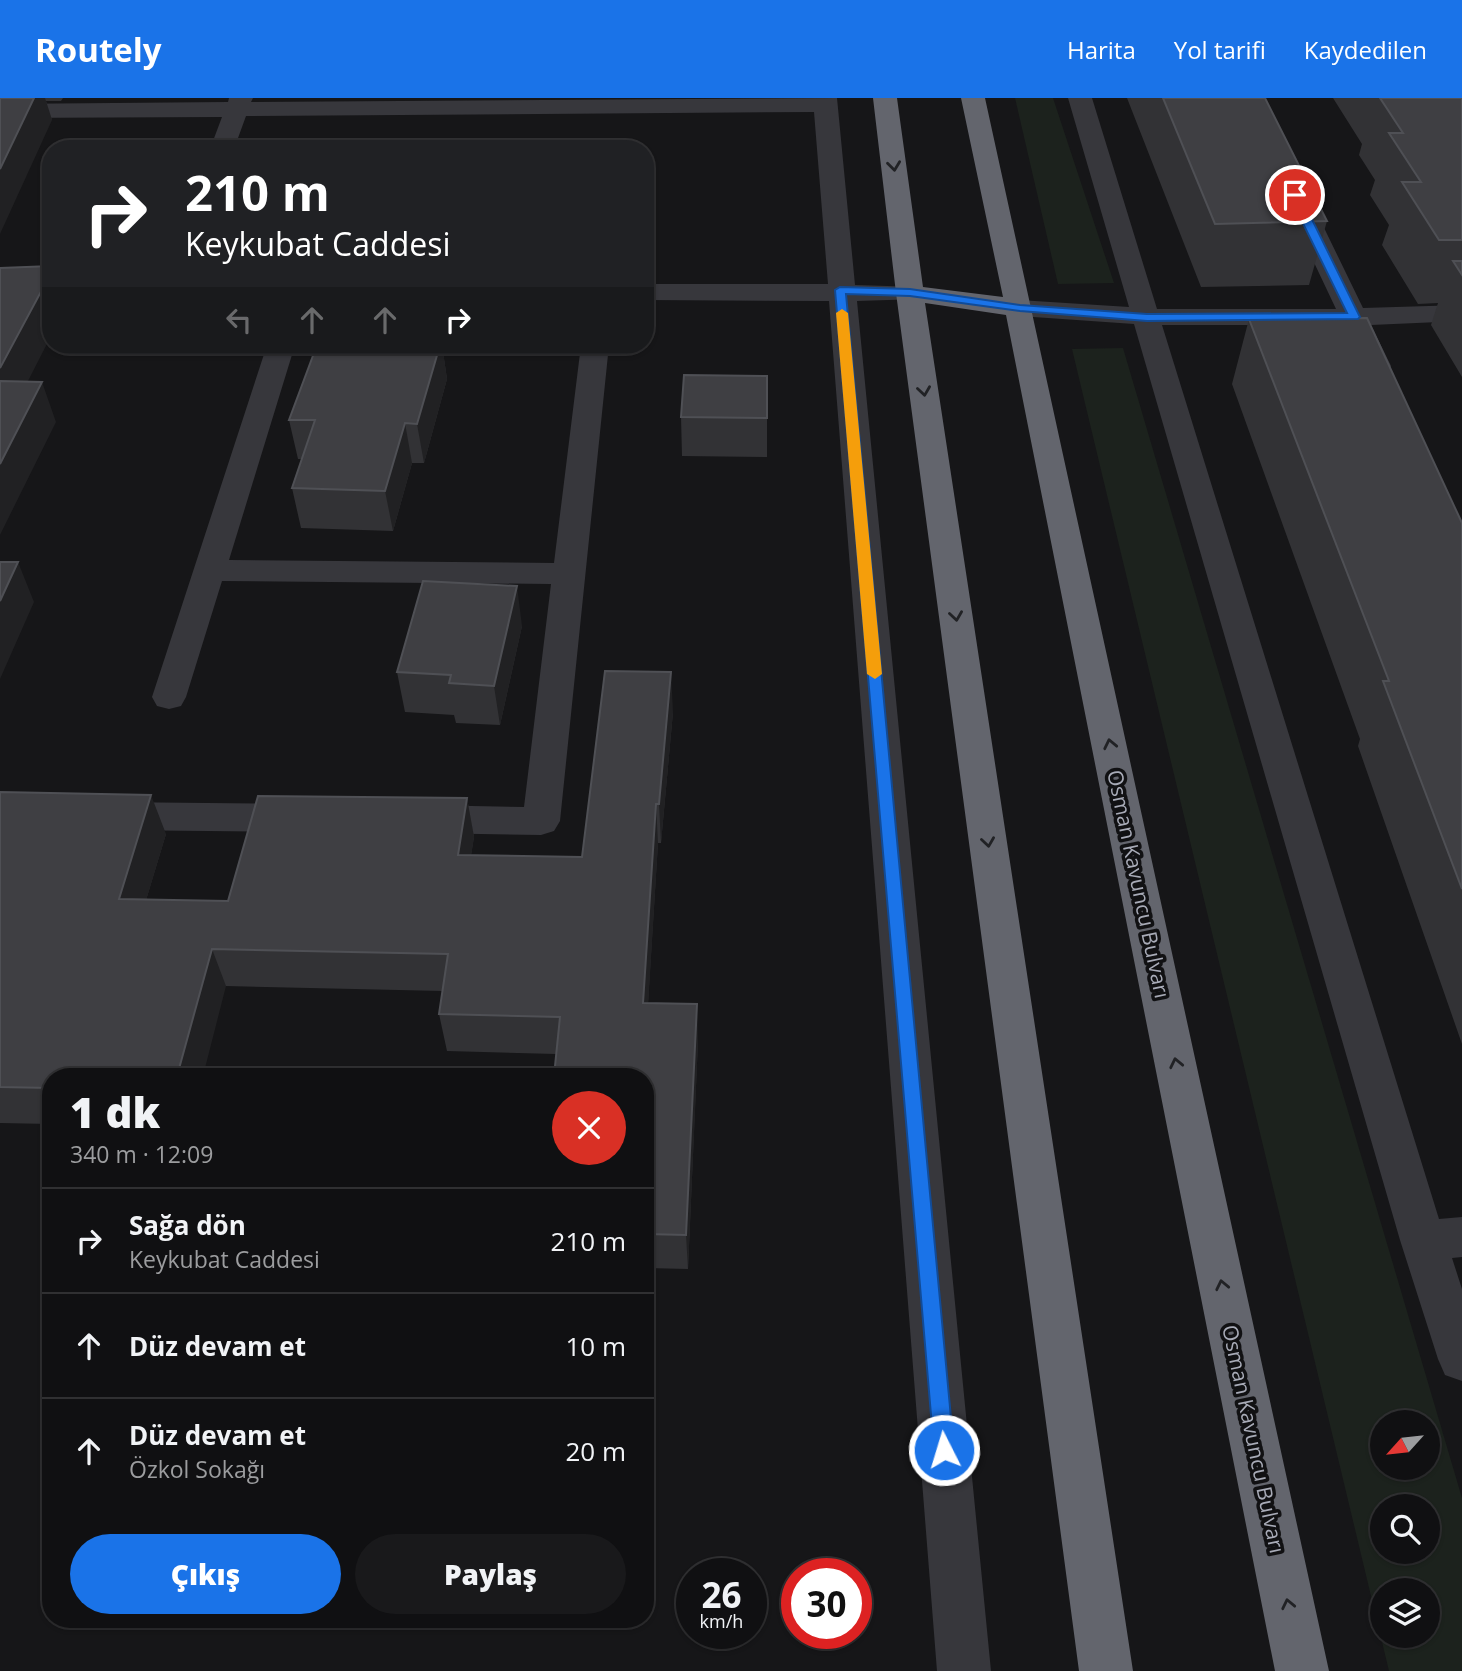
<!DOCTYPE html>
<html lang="tr">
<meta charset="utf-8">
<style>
body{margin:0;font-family:"Open Sans",sans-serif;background:#19191b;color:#f1f3f6;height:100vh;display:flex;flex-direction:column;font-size:26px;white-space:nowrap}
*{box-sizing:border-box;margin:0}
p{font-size:23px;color:#9c9d9f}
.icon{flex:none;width:38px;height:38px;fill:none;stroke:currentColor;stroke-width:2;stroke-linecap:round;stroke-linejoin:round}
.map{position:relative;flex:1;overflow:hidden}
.panel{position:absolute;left:42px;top:970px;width:612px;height:560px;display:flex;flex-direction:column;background:#101012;border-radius:28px;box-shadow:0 2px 5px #0004,0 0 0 2px #303032}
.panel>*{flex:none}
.guide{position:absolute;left:42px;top:42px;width:612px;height:214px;border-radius:28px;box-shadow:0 2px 5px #0004,0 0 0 2px #303032;background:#202124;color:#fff;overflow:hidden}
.needle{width:46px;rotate:243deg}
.fabs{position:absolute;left:1370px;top:1312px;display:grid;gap:14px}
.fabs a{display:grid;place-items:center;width:70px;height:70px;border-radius:50%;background:#101012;box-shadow:0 2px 5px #0004,0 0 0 2px #303032;font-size:35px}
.speed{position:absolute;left:676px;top:1460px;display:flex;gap:14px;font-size:35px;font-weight:700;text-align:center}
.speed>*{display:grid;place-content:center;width:91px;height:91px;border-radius:50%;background:#101012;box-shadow:0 2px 5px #0004,0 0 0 2px #303032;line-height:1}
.speed small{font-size:18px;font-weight:400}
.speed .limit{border:10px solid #d22;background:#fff;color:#111}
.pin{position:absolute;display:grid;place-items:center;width:60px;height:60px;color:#fff;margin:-30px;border:4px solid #fff;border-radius:50%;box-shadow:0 2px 7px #0007}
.me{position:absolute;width:77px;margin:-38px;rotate:355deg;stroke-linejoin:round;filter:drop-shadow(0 0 5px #0008)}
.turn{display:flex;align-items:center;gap:24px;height:147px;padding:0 28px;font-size:32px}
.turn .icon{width:91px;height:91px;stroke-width:2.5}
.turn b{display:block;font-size:49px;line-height:60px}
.lanes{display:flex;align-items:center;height:66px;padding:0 28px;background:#0003;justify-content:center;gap:35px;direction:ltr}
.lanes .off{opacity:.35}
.round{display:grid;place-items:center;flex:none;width:74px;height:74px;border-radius:37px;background:#19191b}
.summary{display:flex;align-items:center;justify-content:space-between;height:119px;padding:0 28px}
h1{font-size:42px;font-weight:800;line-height:52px}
.primary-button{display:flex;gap:14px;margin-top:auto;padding:14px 28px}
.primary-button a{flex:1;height:80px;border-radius:42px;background:#1a73e8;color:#fff;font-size:28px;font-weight:800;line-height:80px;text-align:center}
.primary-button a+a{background:#19191b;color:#f1f3f6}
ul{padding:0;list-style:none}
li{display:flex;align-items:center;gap:21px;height:105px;padding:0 28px;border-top:2px solid #303032}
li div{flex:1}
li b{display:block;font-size:26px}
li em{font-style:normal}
header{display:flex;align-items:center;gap:42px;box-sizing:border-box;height:98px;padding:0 35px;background:#1a73e8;color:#fff}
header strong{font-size:33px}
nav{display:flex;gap:38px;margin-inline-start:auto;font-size:24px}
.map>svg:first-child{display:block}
.green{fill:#1c221d;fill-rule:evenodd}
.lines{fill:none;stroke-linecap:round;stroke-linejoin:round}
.minor{fill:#37373c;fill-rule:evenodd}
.highway{fill:#63656d;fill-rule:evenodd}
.wall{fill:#323235}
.shaded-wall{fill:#212123}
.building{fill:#3f3f43;stroke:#4f5055;stroke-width:2}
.oneway{stroke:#212225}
.route{fill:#1a73e8;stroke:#114b97;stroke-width:2}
.slow{fill:#f59e0b}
.labels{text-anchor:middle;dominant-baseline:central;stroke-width:7;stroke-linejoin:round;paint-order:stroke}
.street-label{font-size:21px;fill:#a8abb7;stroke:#111113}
</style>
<header>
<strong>Routely</strong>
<nav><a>Harita</a><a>Yol tarifi</a><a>Kaydedilen</a></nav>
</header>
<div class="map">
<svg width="1462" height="1573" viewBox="0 0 1462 1573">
<rect width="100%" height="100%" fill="#161618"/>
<path class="green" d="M 1015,0 L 1053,0 L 1114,185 L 1058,186 Z
M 1123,250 L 1462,1400 L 1462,1573 L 1389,1573 L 1072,251 ZM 1382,1325 L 1428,1325 L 1428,1370 L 1382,1370 ZM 1382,1409 L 1428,1409 L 1428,1454 L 1382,1454 ZM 1382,1493 L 1428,1493 L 1428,1538 L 1382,1538 Z"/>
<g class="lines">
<path class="minor" d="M 229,0 L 253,0 L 251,4 L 837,0 L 855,187 L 920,189 L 924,195 L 920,201 L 857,203 L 991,1573 L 937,1573 L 829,203 L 646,202 L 646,186 L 828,186 L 814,14 L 246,18 L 234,51 L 210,51 L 222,19 L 0,20 L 0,6 L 228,4 Z
M 1068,0 L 1092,0 L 1157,211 L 1336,211 L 1284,101 L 1288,96 L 1297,93 L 1306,96 L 1310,101 L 1363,210 L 1462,207 L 1462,223 L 1371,227 L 1391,268 L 1387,274 L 1377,277 L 1367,274 L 1363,268 L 1344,227 L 1162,227 L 1439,1121 L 1462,1119 L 1462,1159 L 1452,1160 L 1462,1191 L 1462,1283 L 1445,1277 L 1438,1261 L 1400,1142 L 1134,226 L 1019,218 L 1009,216 L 1005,210 L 1009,204 L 1019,202 L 1129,209 Z
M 267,247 L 295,247 L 229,462 L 554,465 L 581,247 L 609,247 L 560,723 L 554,733 L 541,737 L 420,735 L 407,731 L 401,721 L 407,711 L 420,707 L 524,709 L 551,486 L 222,483 L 186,599 L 181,608 L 169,611 L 157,608 L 152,599 Z
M 109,704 L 304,706 L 317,710 L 323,720 L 317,730 L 304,734 L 109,732 L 96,728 L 90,718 L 96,708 Z"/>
<path class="highway" d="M 873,0 L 897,0 L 923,189 L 1003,199 L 961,0 L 985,0 L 1329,1573 L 1275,1573 L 1006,217 L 925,205 L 1133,1573 L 1079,1573 L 896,195 Z"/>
</g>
<path class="wall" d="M 0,0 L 63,0 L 61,3 L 46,3 L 52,22 Z
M 1127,0 L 1265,0 L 1327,123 L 1309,187 L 1201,189 Z
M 1333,0 L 1462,0 L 1462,279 L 1431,227 L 1438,205 L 1418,206 L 1382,147 L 1389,127 L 1370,97 L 1375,82 L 1359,57 L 1362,46 Z
M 1249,221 L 1462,425 L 1462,946 L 1358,648 L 1360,641 L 1232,286 Z
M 317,247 L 442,247 L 447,281 L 424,365 L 412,365 L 393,433 L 301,430 L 292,390 L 302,361 L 298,361 L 289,322 Z
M 767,278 L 767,359 L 682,358 L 681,319 Z
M 522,528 L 500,627 L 456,625 L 454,617 L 405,614 L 397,574 Z
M 673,614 L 661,745 L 658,745 L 648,905 L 698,943 L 688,1171 L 646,1170 L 646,978 L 556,956 L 447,953 L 439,916 L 443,893 L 226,888 L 51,978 L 51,1026 L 0,1025 L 0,694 L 166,736 L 146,802 L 228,803 L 467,700 L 474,739 L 471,757 L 582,759 Z"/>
<path class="shaded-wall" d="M 34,0 L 45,0 L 52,22 L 0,136 L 0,71 Z
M 51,175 L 51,238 L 8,322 L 0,300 L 0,270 Z
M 440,247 L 442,247 L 447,281 L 424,365 L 417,326 Z
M 42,284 L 56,324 L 0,437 L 0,366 Z
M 405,325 L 412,365 L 393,433 L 385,393 Z
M 18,464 L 34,504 L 0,581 L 0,503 Z
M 517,488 L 522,528 L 500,627 L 494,588 Z
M 671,574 L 673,614 L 661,745 L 659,706 Z
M 151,697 L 166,736 L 135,839 L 119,801 Z
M 467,700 L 474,739 L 465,796 L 458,757 Z
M 656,706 L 658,745 L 646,942 L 643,905 Z
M 212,851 L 226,888 L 203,978 L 177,978 Z
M 697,906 L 698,943 L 688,1171 L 686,1137 Z"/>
<path class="building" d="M 0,0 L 34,0 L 0,71 Z
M 1163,0 L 1265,0 L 1327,123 L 1215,126 Z
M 1380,0 L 1462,0 L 1462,142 L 1439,142 L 1402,84 L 1421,84 L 1389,35 L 1403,35 Z
M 1453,163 L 1462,163 L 1462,177 Z
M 51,168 L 51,175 L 0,270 L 0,170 Z
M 1367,220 L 1462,425 L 1462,791 L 1383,583 L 1389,583 L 1249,221 Z
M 317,247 L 440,247 L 417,326 L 405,325 L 385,393 L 292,390 L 315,322 L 289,322 Z
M 684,277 L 767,278 L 767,320 L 681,319 Z
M 0,283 L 42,284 L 0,366 Z
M 0,464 L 18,464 L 0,503 Z
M 423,483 L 517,488 L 494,588 L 449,585 L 451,577 L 397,574 Z
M 605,573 L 671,574 L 659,706 L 656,706 L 643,905 L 697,906 L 686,1137 L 646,1136 L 646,978 L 554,978 L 560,919 L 439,916 L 448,856 L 212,851 L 177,978 L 51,978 L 51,990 L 0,989 L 0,694 L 151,697 L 119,801 L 228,803 L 258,698 L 467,700 L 458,757 L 582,759 Z"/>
<defs><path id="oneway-chevron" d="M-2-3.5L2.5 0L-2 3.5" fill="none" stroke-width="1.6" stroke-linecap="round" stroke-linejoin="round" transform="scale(1.75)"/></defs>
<g class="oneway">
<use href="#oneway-chevron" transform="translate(894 68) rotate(83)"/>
<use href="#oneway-chevron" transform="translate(924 293) rotate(82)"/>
<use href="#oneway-chevron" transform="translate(956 518) rotate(82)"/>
<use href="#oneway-chevron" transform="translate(1110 646) rotate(-102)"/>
<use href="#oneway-chevron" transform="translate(988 744) rotate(82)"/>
<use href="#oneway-chevron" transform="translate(1176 965) rotate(-102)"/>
<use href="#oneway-chevron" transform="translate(1222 1187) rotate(-102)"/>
<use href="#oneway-chevron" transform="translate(1288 1506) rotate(-102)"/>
</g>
<path class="route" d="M 1295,94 L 1300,97 L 1360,219 L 1358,221 L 1147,223 L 1020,213 L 910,198 L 846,196 L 954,1352 L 951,1359 L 944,1362 L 937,1359 L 934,1352 L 835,192 L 840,189 L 910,191 L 1020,207 L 1147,216 L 1347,215 L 1289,97 Z"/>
<path class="slow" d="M 842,211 L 848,215 L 882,576 L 875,581 L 867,576 L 836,215 Z"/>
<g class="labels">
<g class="street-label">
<text transform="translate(1139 786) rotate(78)">Osman Kavuncu Bulvarı</text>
<text transform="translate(1254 1341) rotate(78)">Osman Kavuncu Bulvarı</text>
</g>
</g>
</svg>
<div class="fabs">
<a><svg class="needle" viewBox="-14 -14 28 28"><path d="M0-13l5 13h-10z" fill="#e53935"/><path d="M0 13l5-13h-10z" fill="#9c9d9f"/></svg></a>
<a><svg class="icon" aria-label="search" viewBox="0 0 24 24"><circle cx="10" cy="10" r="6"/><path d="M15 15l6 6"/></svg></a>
<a><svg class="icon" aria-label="layers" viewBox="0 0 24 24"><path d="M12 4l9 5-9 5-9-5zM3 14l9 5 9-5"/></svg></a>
</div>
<div class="speed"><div>26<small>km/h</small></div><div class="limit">30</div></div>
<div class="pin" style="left:1295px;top:97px;background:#d93025"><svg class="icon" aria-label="arrive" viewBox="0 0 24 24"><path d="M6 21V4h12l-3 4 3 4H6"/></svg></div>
<svg class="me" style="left:944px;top:1352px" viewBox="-20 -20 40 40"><circle r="17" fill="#1a73e8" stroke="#fff" stroke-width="3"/><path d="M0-11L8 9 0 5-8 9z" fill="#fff"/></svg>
<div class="guide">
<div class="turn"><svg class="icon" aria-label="right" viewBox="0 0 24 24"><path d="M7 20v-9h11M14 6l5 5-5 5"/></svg><div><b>210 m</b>Keykubat Caddesi</div></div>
<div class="lanes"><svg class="icon off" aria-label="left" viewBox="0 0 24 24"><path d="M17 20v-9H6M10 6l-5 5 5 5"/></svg><svg class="icon off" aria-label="ahead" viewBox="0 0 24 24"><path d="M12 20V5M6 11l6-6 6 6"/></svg><svg class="icon off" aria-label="ahead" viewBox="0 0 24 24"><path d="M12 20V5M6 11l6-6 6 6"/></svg><svg class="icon" aria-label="right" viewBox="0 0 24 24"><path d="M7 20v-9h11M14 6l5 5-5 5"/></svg></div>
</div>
<section class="panel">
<div class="summary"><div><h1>1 dk</h1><p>340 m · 12:09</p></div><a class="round" style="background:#d93025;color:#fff"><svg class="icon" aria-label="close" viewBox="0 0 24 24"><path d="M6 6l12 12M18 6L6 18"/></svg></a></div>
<ul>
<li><svg class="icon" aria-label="right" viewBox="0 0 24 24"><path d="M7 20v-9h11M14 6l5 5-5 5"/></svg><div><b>Sağa dön</b><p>Keykubat Caddesi</p></div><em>210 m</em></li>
<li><svg class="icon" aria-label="ahead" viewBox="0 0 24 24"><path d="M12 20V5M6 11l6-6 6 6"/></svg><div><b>Düz devam et</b></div><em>10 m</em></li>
<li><svg class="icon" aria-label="ahead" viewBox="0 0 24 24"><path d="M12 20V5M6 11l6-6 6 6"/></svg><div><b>Düz devam et</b><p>Özkol Sokağı</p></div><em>20 m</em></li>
</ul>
<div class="primary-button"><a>Çıkış</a><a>Paylaş</a></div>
</section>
</div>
